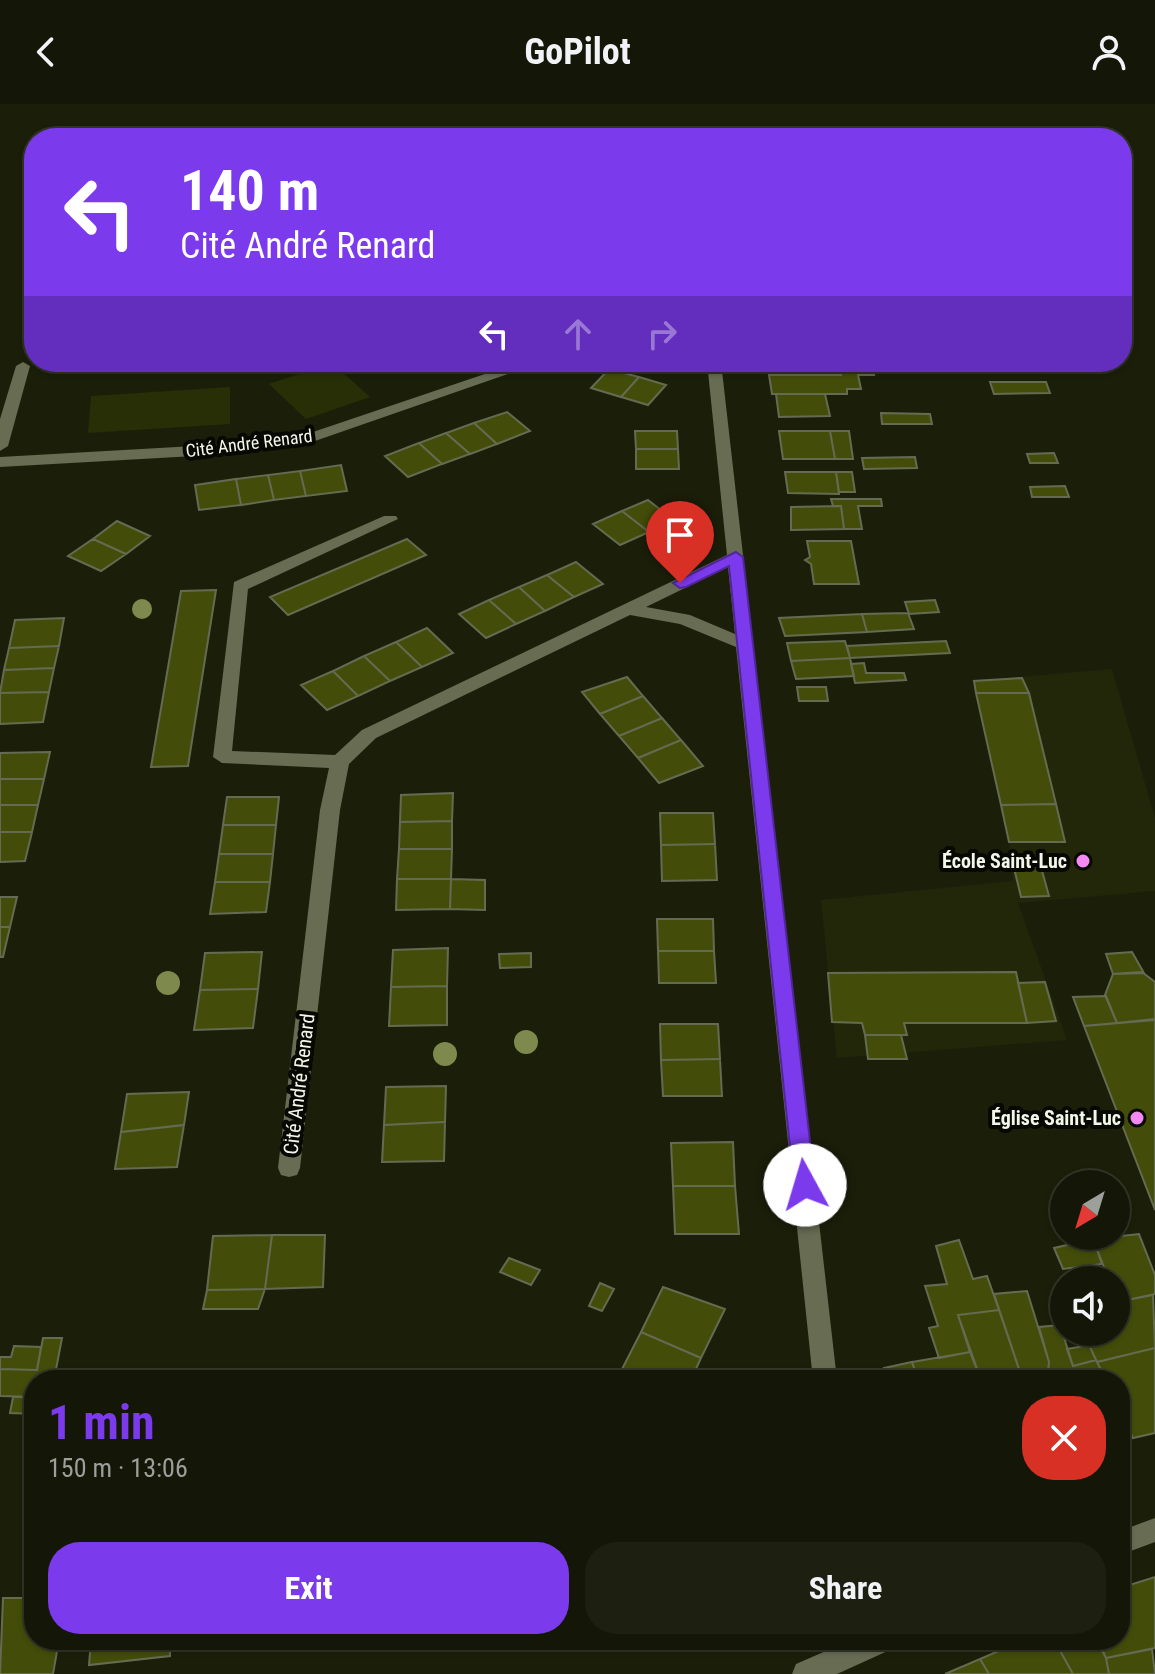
<!DOCTYPE html>
<meta charset="utf-8">
<style>
body{margin:0;font-family:"Roboto Condensed",sans-serif;background:#1d2011;color:#f1f3f6;height:100vh;display:flex;flex-direction:column;font-size:30px;white-space:nowrap}
*{box-sizing:border-box;margin:0}
p{font-size:26px;color:#9d9f9b}
.icon{flex:none;width:44px;height:44px;fill:none;stroke:currentColor;stroke-width:2;stroke-linecap:round;stroke-linejoin:round}
.map{position:relative;flex:1;overflow:hidden}
.panel{position:absolute;left:24px;top:1266px;width:1106px;height:280px;display:flex;flex-direction:column;background:#141707;border-radius:32px;box-shadow:0 2px 6px #0004,0 0 0 2px #333628}
.panel>*{flex:none}
.guide{position:absolute;left:24px;top:24px;width:1108px;height:244px;border-radius:32px;box-shadow:0 2px 6px #0004,0 0 0 2px #333628;background:#7c3aed;color:#fff;overflow:hidden}
.needle{width:52px;rotate:218deg}
.buttons{position:absolute;left:1050px;top:1066px;display:grid;gap:16px}
.buttons a{display:grid;place-items:center;width:80px;height:80px;border-radius:50%;background:#141707;box-shadow:0 2px 6px #0004,0 0 0 2px #333628;font-size:40px}
.pin{position:absolute;display:grid;place-items:center;width:68px;height:68px;color:#fff;margin:-82px -34px;border-radius:50% 50% 50% 0;rotate:-45deg;box-shadow:0 0 8px #0007}
.pin .icon{rotate:45deg}
.me{position:absolute;width:88px;margin:-44px;rotate:354deg;stroke-linejoin:round;filter:drop-shadow(0 0 6px #0008)}
.turn{display:flex;align-items:center;gap:28px;height:168px;padding:0 24px;font-size:36px}
.turn .icon{width:104px;height:104px;stroke-width:2.5}
.turn b{display:block;font-size:56px;line-height:68px}
.lanes{display:flex;align-items:center;height:76px;padding:0 24px;background:#0003;justify-content:center;gap:40px;direction:ltr}
.lanes .off{opacity:.35}
.round{display:grid;place-items:center;flex:none;width:84px;height:84px;border-radius:32px;background:#1d2011}
.head{display:flex;align-items:center;justify-content:space-between;height:136px;padding:0 24px}
h1{font-size:48px;font-weight:700;line-height:60px;color:#7c3aed}
.button{display:flex;gap:16px;margin-top:auto;padding:16px 24px}
.button a{flex:1;height:92px;border-radius:32px;background:#7c3aed;color:#fff;font-size:32px;font-weight:700;line-height:92px;text-align:center}
.button a+a{background:#1d2011;color:#f1f3f6}
header{display:flex;justify-content:space-between;align-items:center;height:104px;padding:0 24px;background:#141707;font-size:36px;font-weight:700}
.map>svg:first-child{display:block}
.built{fill:#222709}
.green{fill:#282f06}
.building{fill:#434d09;stroke:#656b52;stroke-width:2}
.lines{fill:none;stroke-linecap:round;stroke-linejoin:round}
.street{fill:#676c53;fill-rule:evenodd}
.tree{fill:#7d894d}
.route{fill:#7c3aed;stroke:#51269a;stroke-width:2}
.poi-dot{fill:#f489f1;stroke:#070802;stroke-width:3}
.labels{text-anchor:middle;dominant-baseline:central;stroke-width:8;stroke-linejoin:round;paint-order:stroke}
.far-street-label{font-size:18px;fill:#f3f7e9;stroke:#070802}
.poi-label{font-size:20px;font-weight:bold;fill:#f3f7e9;stroke:#070802;text-anchor:end}
.street-label{font-size:20px;fill:#f3f7e9;stroke:#070802}
</style>
<header><svg class="icon" aria-label="back" viewBox="0 0 24 24"><path d="M15 5l-7 7 7 7"/></svg>GoPilot<svg class="icon" aria-label="person" viewBox="0 0 24 24"><circle cx="12" cy="8" r="4"/><path d="M4 21q1-7 8-7t8 7"/></svg></header>
<div class="map">
<svg width="1155" height="1570" viewBox="0 0 1155 1570">
<rect width="100%" height="100%" fill="#1b1f09"/>
<path class="built" d="M 1112,565 L 1155,714 L 1155,787 L 1018,799 L 1067,936 L 837,954 L 821,796 L 1013,777 L 1009,738 L 974,577 Z"/>
<path class="green" d="M 332,259 L 370,293 L 306,315 L 269,280 Z
M 230,283 L 230,320 L 88,329 L 91,292 Z"/>
<path class="building" d="M 840,263 L 872,263 L 874,271 L 858,271 L 861,285 L 847,285 L 847,290 L 772,290 L 769,271 L 841,271 Z
M 609,265 L 639,273 L 621,293 L 591,284 Z
M 639,273 L 666,281 L 648,301 L 621,293 Z
M 990,278 L 1046,278 L 1050,289 L 994,290 Z
M 776,290 L 825,290 L 830,312 L 779,313 Z
M 507,308 L 530,327 L 497,340 L 474,319 Z
M 881,309 L 930,310 L 932,320 L 882,320 Z
M 474,319 L 497,340 L 470,350 L 446,329 Z
M 635,327 L 677,327 L 678,345 L 636,345 Z
M 779,327 L 830,327 L 835,355 L 783,355 Z
M 830,327 L 849,327 L 853,355 L 835,355 Z
M 446,329 L 470,350 L 442,360 L 419,339 Z
M 419,339 L 442,360 L 408,373 L 385,352 Z
M 636,345 L 678,345 L 679,365 L 636,365 Z
M 1054,349 L 1058,359 L 1030,359 L 1027,350 Z
M 915,353 L 917,364 L 864,365 L 862,354 Z
M 341,361 L 347,387 L 306,392 L 300,367 Z
M 300,367 L 306,392 L 274,396 L 268,371 Z
M 785,368 L 836,368 L 839,390 L 788,389 Z
M 836,368 L 852,368 L 855,388 L 839,388 Z
M 268,371 L 274,396 L 241,401 L 236,375 Z
M 236,375 L 241,401 L 199,406 L 195,381 Z
M 1065,382 L 1069,393 L 1032,393 L 1030,383 Z
M 831,395 L 881,395 L 882,402 L 858,402 L 862,425 L 844,425 L 841,402 L 833,402 Z
M 648,396 L 675,417 L 649,428 L 622,407 Z
M 841,402 L 844,425 L 791,426 L 791,403 Z
M 622,407 L 649,428 L 620,441 L 593,420 Z
M 117,417 L 150,432 L 126,450 L 93,435 Z
M 93,435 L 126,450 L 101,467 L 68,452 Z
M 407,435 L 426,451 L 288,511 L 270,493 Z
M 807,437 L 851,437 L 859,480 L 814,480 L 811,460 L 805,456 L 810,453 Z
M 576,458 L 603,480 L 574,493 L 547,471 Z
M 547,471 L 574,493 L 545,507 L 519,483 Z
M 519,483 L 545,507 L 516,520 L 489,496 Z
M 216,486 L 188,662 L 151,663 L 181,487 Z
M 489,496 L 516,520 L 486,534 L 459,510 Z
M 935,496 L 939,508 L 909,510 L 905,498 Z
M 908,509 L 914,525 L 867,528 L 862,510 Z
M 862,510 L 867,528 L 785,532 L 779,514 Z
M 64,514 L 59,542 L 9,544 L 15,516 Z
M 427,524 L 453,549 L 422,563 L 396,538 Z
M 845,537 L 850,554 L 791,557 L 787,539 Z
M 946,537 L 950,549 L 850,554 L 847,542 Z
M 396,538 L 422,563 L 390,577 L 364,552 Z
M 59,542 L 54,564 L 4,566 L 9,544 Z
M 364,552 L 390,577 L 358,592 L 333,567 Z
M 850,554 L 854,572 L 796,575 L 791,557 Z
M 864,559 L 866,569 L 904,569 L 906,576 L 855,579 L 851,560 Z
M 54,564 L 49,588 L 0,589 L 4,566 Z
M 333,567 L 358,592 L 327,606 L 301,581 Z
M 627,573 L 643,592 L 600,610 L 582,588 Z
M 1022,574 L 1029,589 L 976,589 L 974,577 Z
M 797,583 L 826,583 L 828,597 L 799,597 Z
M 49,588 L 43,618 L 0,620 L 0,589 Z
M 976,589 L 1029,589 L 1056,700 L 1001,701 Z
M 643,592 L 662,614 L 619,632 L 600,610 Z
M 662,614 L 681,636 L 638,654 L 619,632 Z
M 681,636 L 703,662 L 659,679 L 638,654 Z
M 50,648 L 44,675 L 0,675 L 0,649 Z
M 0,675 L 44,675 L 38,701 L 0,701 Z
M 453,689 L 452,717 L 400,718 L 401,691 Z
M 227,693 L 279,693 L 276,721 L 223,721 Z
M 1056,700 L 1065,738 L 1009,738 L 1001,701 Z
M 0,701 L 38,701 L 32,728 L 0,728 Z
M 660,709 L 713,709 L 715,740 L 661,741 Z
M 452,717 L 452,745 L 399,745 L 400,718 Z
M 223,721 L 276,721 L 273,750 L 219,750 Z
M 0,728 L 32,728 L 25,757 L 0,758 Z
M 715,740 L 717,776 L 662,777 L 661,741 Z
M 399,745 L 452,745 L 451,775 L 397,775 Z
M 219,750 L 273,750 L 270,778 L 215,778 Z
M 1041,763 L 1049,792 L 1021,793 L 1014,764 Z
M 397,775 L 451,775 L 450,805 L 396,806 Z
M 451,775 L 485,776 L 485,806 L 450,805 Z
M 215,778 L 270,778 L 266,808 L 210,810 Z
M 0,793 L 17,793 L 10,823 L 0,823 Z
M 657,815 L 713,815 L 714,847 L 658,847 Z
M 0,823 L 10,823 L 3,853 L 0,853 Z
M 448,844 L 447,882 L 391,883 L 393,846 Z
M 658,847 L 714,847 L 716,879 L 659,879 Z
M 262,848 L 258,885 L 200,886 L 205,849 Z
M 1132,848 L 1144,869 L 1113,870 L 1106,850 Z
M 531,849 L 531,863 L 500,864 L 499,850 Z
M 1016,868 L 1027,919 L 904,919 L 907,931 L 865,931 L 862,919 L 832,918 L 828,869 Z
M 1142,868 L 1155,878 L 1155,915 L 1117,919 L 1105,891 L 1113,870 Z
M 1045,878 L 1056,917 L 1027,919 L 1018,879 Z
M 447,882 L 447,921 L 389,922 L 391,883 Z
M 258,885 L 253,924 L 194,926 L 200,886 Z
M 1106,892 L 1117,919 L 1084,922 L 1073,893 Z
M 1155,916 L 1155,1106 L 1084,922 Z
M 660,920 L 718,920 L 720,955 L 661,956 Z
M 865,931 L 901,931 L 907,955 L 868,955 Z
M 720,955 L 722,992 L 663,992 L 661,956 Z
M 446,982 L 445,1018 L 384,1021 L 386,983 Z
M 189,988 L 184,1021 L 121,1028 L 127,990 Z
M 445,1018 L 444,1057 L 382,1058 L 384,1021 Z
M 184,1021 L 177,1063 L 115,1065 L 121,1028 Z
M 733,1038 L 735,1082 L 673,1082 L 671,1039 Z
M 673,1082 L 735,1082 L 739,1130 L 675,1130 Z
M 1139,1130 L 1155,1171 L 1155,1190 L 1118,1198 L 1116,1176 L 1109,1176 L 1093,1135 Z
M 272,1131 L 265,1185 L 207,1186 L 213,1132 Z
M 272,1131 L 325,1131 L 323,1183 L 265,1185 Z
M 1093,1135 L 1102,1160 L 1063,1165 L 1054,1144 Z
M 959,1136 L 973,1175 L 987,1172 L 999,1206 L 958,1211 L 970,1248 L 939,1254 L 929,1224 L 938,1222 L 925,1182 L 947,1180 L 936,1142 Z
M 509,1154 L 540,1166 L 531,1181 L 500,1168 Z
M 600,1179 L 614,1185 L 602,1207 L 589,1202 Z
M 663,1183 L 725,1205 L 701,1254 L 641,1228 Z
M 265,1185 L 258,1205 L 203,1205 L 207,1186 Z
M 1027,1187 L 1049,1258 L 1048,1269 L 1022,1274 L 994,1190 Z
M 1153,1191 L 1155,1244 L 1097,1258 L 1083,1228 L 1116,1228 L 1116,1198 Z
M 999,1206 L 1022,1274 L 1021,1276 L 981,1276 L 958,1211 Z
M 1060,1221 L 1073,1262 L 1096,1256 L 1106,1276 L 1047,1276 L 1049,1258 L 1039,1223 Z
M 641,1228 L 701,1254 L 691,1276 L 635,1276 L 620,1269 Z
M 43,1234 L 62,1234 L 54,1276 L 34,1276 L 34,1293 L 0,1292 L 0,1265 L 37,1266 Z
M 1089,1241 L 1096,1256 L 1073,1262 L 1067,1245 Z
M 14,1242 L 41,1243 L 37,1266 L 0,1265 L 0,1253 L 11,1253 Z
M 1155,1244 L 1155,1329 L 1133,1334 L 1120,1307 L 1120,1276 L 1106,1276 L 1097,1258 Z
M 970,1248 L 981,1276 L 918,1276 L 912,1258 Z
M 912,1258 L 918,1276 L 888,1276 L 884,1264 Z
M 13,1293 L 34,1293 L 34,1310 L 10,1309 Z
M 1120,1307 L 1133,1334 L 1120,1336 Z
M 1155,1473 L 1155,1544 L 1106,1554 L 1099,1536 L 1120,1536 L 1120,1484 Z
M 3,1494 L 34,1494 L 34,1536 L 59,1536 L 53,1570 L 0,1570 Z
M 91,1536 L 170,1536 L 170,1552 L 89,1561 Z
M 1024,1536 L 1054,1536 L 1073,1570 L 989,1570 L 980,1555 Z
M 1054,1536 L 1096,1536 L 1106,1554 L 1109,1570 L 1073,1570 Z
M 1152,1545 L 1155,1570 L 1109,1570 L 1106,1554 Z
M 980,1555 L 989,1570 L 945,1570 Z"/>
<g class="lines">
<path class="street" d="M 23,258 L 30,262 L 8,342 L 0,347 L 0,315 L 16,262 Z
M 520,258 L 542,258 L 315,337 L 212,351 L 0,363 L 0,353 L 212,341 L 313,328 Z
M 707,258 L 721,258 L 837,1276 L 813,1276 L 736,543 L 680,520 L 630,511 L 376,634 L 349,660 L 340,706 L 300,1064 L 297,1071 L 289,1073 L 281,1071 L 278,1064 L 320,706 L 329,664 L 222,659 L 213,653 L 234,478 L 384,412 L 396,412 L 398,415 L 248,485 L 232,647 L 335,651 L 362,626 L 727,451 ZM 728,463 L 735,530 L 690,511 L 646,503 Z
M 1155,1414 L 1155,1438 L 1120,1451 L 1120,1427 Z
M 851,1536 L 896,1536 L 892,1545 L 837,1570 L 792,1570 L 796,1560 Z"/>
</g>
<g class="tree">
<circle cx="142" cy="505" r="10"/>
<circle cx="168" cy="879" r="12"/>
<circle cx="526" cy="938" r="12"/>
<circle cx="445" cy="950" r="12"/>
</g>
<path class="route" d="M 736,448 L 743,453 L 815,1081 L 812,1087 L 805,1090 L 797,1087 L 794,1081 L 729,462 L 686,483 L 680,484 L 673,479 Z"/>
<g class="poi-dot">
<circle cx="1083" cy="757" r="8"/>
<circle cx="1137" cy="1014" r="8"/>
</g>
<g class="labels">
<g class="far-street-label">
<text transform="translate(249 339) rotate(-7)">Cité André Renard</text>
</g>
<g class="poi-label">
<text x="1067" y="757">École Saint-Luc</text>
<text x="1121" y="1014">Église Saint-Luc</text>
</g>
<g class="street-label">
<text transform="translate(299 980) rotate(-83)">Cité André Renard</text>
</g>
</g>
</svg>
<div class="buttons">
<a><svg class="needle" viewBox="-14 -14 28 28"><path d="M0-13l5 13h-10z" fill="#e53935"/><path d="M0 13l5-13h-10z" fill="#9d9f9b"/></svg></a>
<a><svg class="icon" aria-label="sound" viewBox="0 0 24 24"><path d="M4 9h4l5-4v14l-5-4H4zM17 9q2 3 0 6"/></svg></a>
</div>
<div class="pin" style="left:680px;top:479px;background:#d93025"><svg class="icon" aria-label="arrive" viewBox="0 0 24 24"><path d="M6 21V4h12l-3 4 3 4H6"/></svg></div>
<svg class="me" style="left:805px;top:1081px" viewBox="-20 -20 40 40"><circle r="19" fill="#fff"/><path d="M0-13L10 11 0 6-10 11z" fill="#7c3aed"/></svg>
<div class="guide">
<div class="turn"><svg class="icon" aria-label="left" viewBox="0 0 24 24"><path d="M17 20v-9H6M10 6l-5 5 5 5"/></svg><div><b>140 m</b>Cité André Renard</div></div>
<div class="lanes"><svg class="icon" aria-label="left" viewBox="0 0 24 24"><path d="M17 20v-9H6M10 6l-5 5 5 5"/></svg><svg class="icon off" aria-label="ahead" viewBox="0 0 24 24"><path d="M12 20V5M6 11l6-6 6 6"/></svg><svg class="icon off" aria-label="right" viewBox="0 0 24 24"><path d="M7 20v-9h11M14 6l5 5-5 5"/></svg></div>
</div>
<section class="panel">
<div class="head"><div><h1>1 min</h1><p>150 m · 13:06</p></div><a class="round" style="background:#d93025;color:#fff"><svg class="icon" aria-label="close" viewBox="0 0 24 24"><path d="M6 6l12 12M18 6L6 18"/></svg></a></div>
<div class="button"><a>Exit</a><a>Share</a></div>
</section>
</div>
